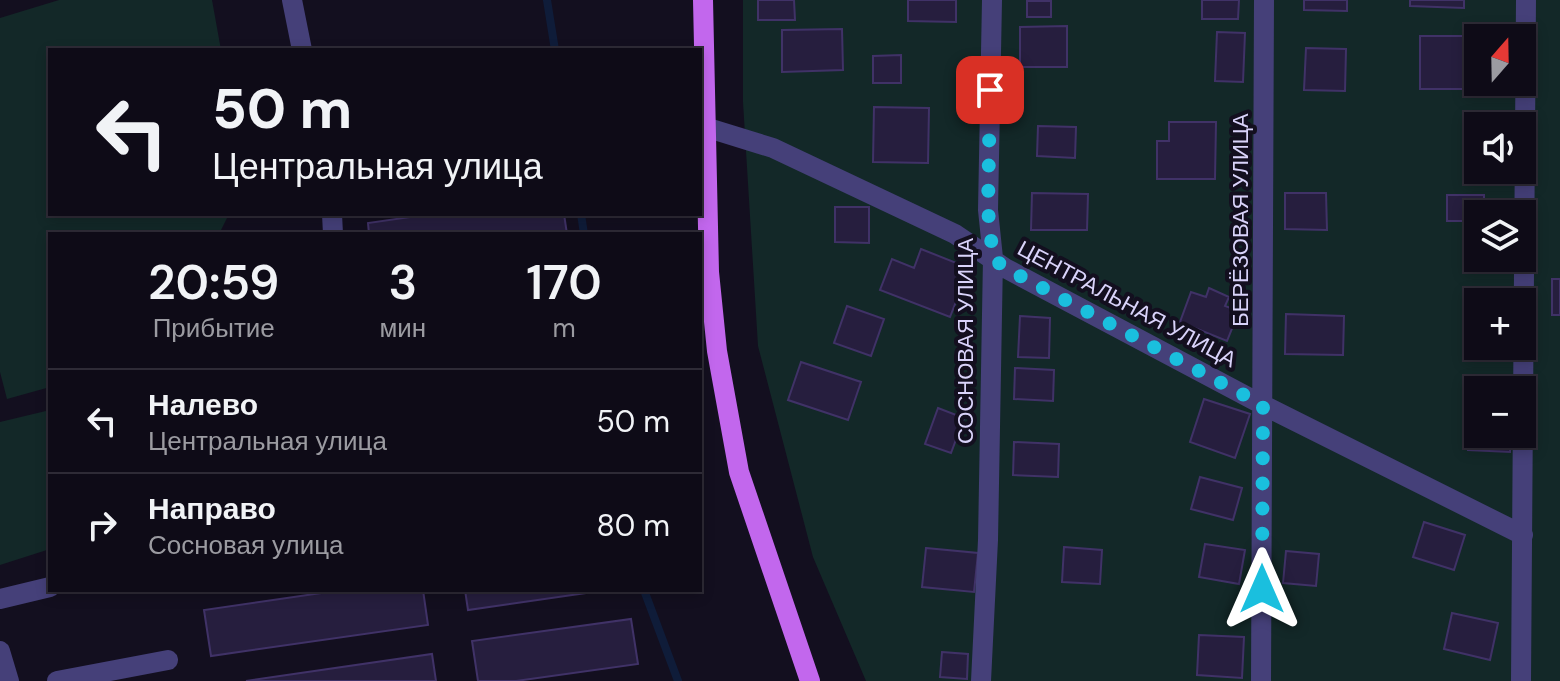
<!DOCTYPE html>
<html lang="ru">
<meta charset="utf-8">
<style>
body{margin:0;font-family:"DM Sans",sans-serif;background:#171420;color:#f1f3f6;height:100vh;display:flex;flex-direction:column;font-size:30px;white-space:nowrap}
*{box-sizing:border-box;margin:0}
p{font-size:26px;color:#9b9ba1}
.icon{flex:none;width:44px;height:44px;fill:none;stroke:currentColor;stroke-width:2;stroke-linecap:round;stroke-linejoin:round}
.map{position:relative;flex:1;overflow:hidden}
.sheet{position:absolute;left:48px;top:232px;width:654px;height:360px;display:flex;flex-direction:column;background:#0e0b17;border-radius:0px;box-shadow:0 4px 12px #0003,0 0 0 2px #2e2b36}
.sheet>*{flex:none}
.hud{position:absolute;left:48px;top:48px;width:654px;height:168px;border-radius:0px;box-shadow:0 4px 12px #0003,0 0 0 2px #2e2b36;background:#0e0b17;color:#f1f3f6;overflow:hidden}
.needle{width:52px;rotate:20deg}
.tools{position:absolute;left:1464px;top:24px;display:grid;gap:16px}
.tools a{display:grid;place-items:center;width:72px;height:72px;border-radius:0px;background:#0e0b17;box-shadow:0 4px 12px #0003,0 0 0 2px #2e2b36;font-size:40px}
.pin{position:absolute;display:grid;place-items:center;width:68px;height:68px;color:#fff;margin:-34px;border-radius:16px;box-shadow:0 4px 12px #0006}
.me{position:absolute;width:88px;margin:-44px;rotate:0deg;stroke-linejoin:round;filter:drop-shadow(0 0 6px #0008)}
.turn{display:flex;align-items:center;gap:28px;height:168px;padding:0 32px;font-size:36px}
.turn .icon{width:104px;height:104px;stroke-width:2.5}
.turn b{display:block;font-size:56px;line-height:68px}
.eta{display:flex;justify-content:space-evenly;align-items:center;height:136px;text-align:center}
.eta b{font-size:48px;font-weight:600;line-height:56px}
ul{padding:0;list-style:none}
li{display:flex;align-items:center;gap:24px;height:104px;padding:0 32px;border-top:2px solid #2e2b36}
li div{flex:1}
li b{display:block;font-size:30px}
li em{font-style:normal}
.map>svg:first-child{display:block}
.green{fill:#132828;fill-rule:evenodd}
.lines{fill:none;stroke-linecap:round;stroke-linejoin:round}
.stream{stroke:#0f1c39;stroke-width:8}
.building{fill:#261e3e;stroke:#403267;stroke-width:2}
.minor{stroke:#454079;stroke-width:20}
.major{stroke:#c267ed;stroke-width:20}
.route{stroke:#1abfde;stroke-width:14;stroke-dasharray:0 25.2}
.labels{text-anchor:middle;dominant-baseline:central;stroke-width:8;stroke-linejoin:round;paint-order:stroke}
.street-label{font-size:22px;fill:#d9d3fa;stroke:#130f1f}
</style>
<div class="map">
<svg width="1560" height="681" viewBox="0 0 1560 681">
<rect width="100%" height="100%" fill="#130f1f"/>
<path class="green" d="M 59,0 L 212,0 L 221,50 L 50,50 L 50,214 L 229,214 L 219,234 L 50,234 L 50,387 L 7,399 L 0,372 L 0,18 Z
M 743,0 L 1560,0 L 1560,681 L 866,681 L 813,557 L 758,346 L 743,102 ZM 1478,38 L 1522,38 L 1522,82 L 1478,82 ZM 1478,126 L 1522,126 L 1522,170 L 1478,170 ZM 1478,214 L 1522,214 L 1522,258 L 1478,258 ZM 1478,302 L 1522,302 L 1522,346 L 1478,346 ZM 1478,390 L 1522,390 L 1522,434 L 1478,434 Z
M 50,410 L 50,549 L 0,565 L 0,422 Z"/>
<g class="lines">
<path class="stream" d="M 547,0 L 555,50
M 581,214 L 584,234
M 644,590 L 678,681"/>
</g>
<path class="building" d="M 758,0 L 794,0 L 795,20 L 758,20 Z
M 908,0 L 956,0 L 956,22 L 908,21 Z
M 1202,0 L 1239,0 L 1238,19 L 1202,19 Z
M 1304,0 L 1347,0 L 1347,11 L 1304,10 Z
M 1410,0 L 1464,0 L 1464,8 L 1410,6 Z
M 1027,1 L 1051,1 L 1051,17 L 1027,17 Z
M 1067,26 L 1067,67 L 1020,67 L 1020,27 Z
M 842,29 L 843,70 L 782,72 L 782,30 Z
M 1217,32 L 1245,33 L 1243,82 L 1215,81 Z
M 1420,36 L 1467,36 L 1468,89 L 1420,89 Z
M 1306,48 L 1346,49 L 1345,91 L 1304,90 Z
M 901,55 L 901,83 L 873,83 L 873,56 Z
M 874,107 L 929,108 L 928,163 L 873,162 Z
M 1169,122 L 1216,122 L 1215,179 L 1157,179 L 1157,141 L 1169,141 Z
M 1038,126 L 1076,127 L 1075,158 L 1037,156 Z
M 1477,152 L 1478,170 L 1517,170 L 1517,177 L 1477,176 Z
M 1032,193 L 1088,194 L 1087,230 L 1031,230 Z
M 1285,193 L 1326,193 L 1327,230 L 1285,229 Z
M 1447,195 L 1484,195 L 1484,214 L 1478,214 L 1478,221 L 1447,221 Z
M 835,207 L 869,207 L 869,243 L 835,242 Z
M 431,214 L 564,214 L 567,234 L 369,234 L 368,223 Z
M 921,249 L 969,268 L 950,317 L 880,290 L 892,259 L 914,268 Z
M 1552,279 L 1560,279 L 1560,315 L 1552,315 Z
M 1209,288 L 1229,297 L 1225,306 L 1239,311 L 1227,341 L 1180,322 L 1191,292 L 1206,297 Z
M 847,306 L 884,319 L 871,356 L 834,343 Z
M 1286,314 L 1344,316 L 1343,355 L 1285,354 Z
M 1020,316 L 1050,318 L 1049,358 L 1018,357 Z
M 801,362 L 861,382 L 848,420 L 788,400 Z
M 1015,368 L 1054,370 L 1053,401 L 1014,399 Z
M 1204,399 L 1250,414 L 1235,458 L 1190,442 Z
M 938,408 L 964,418 L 951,453 L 925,444 Z
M 1470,419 L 1478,419 L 1478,434 L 1511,434 L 1510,452 L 1468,450 Z
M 1014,442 L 1059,444 L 1058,477 L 1013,475 Z
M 1200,477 L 1242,488 L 1233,520 L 1191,509 Z
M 1424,522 L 1465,535 L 1454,570 L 1413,557 Z
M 1205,544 L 1245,550 L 1239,584 L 1199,577 Z
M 1064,547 L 1102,550 L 1100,584 L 1062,582 Z
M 926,548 L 978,553 L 974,592 L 922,587 Z
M 1286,551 L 1319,554 L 1316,586 L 1283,583 Z
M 342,590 L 423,590 L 428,625 L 211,656 L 204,610 Z
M 465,590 L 607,590 L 468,610 Z
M 1452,613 L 1498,623 L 1490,660 L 1444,649 Z
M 631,619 L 638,664 L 516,681 L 478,681 L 472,641 Z
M 1199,635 L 1244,637 L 1242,678 L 1197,675 Z
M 942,652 L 968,654 L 967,679 L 940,677 Z
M 432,654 L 436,681 L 246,681 Z"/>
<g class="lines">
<path class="minor" d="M 292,0 L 302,50
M 705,127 L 773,148 L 955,234 L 1005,268 L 1263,405 L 1523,535
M 332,214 L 333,234
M 0,599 L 50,587
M 0,651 L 9,681
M 57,681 L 168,660
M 981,681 L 988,540 L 993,258 L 988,210 L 992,0
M 1261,681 L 1264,0
M 1521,681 L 1526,0"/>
<path class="major" d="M 703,0 L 709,272 L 717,351 L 739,472 L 810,681"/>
</g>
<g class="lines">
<path class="route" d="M 990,90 L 988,210 L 993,258 L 1005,268 L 1263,405 L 1262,589"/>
</g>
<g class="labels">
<g class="street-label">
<text transform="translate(1240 220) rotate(-90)">БЕРЁЗОВАЯ УЛИЦА</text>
<text transform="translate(1127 304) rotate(28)">ЦЕНТРАЛЬНАЯ УЛИЦА</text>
<text transform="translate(965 341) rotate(-90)">СОСНОВАЯ УЛИЦА</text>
</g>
</g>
</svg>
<div class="tools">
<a><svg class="needle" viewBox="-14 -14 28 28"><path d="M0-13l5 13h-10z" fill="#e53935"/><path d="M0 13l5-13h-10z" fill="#9b9ba1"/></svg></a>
<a><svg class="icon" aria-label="sound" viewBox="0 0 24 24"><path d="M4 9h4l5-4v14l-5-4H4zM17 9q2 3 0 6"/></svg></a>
<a><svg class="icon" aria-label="layers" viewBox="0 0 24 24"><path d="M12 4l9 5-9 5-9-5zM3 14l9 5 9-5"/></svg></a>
<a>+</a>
<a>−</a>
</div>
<div class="pin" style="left:990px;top:90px;background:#d93025"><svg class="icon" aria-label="arrive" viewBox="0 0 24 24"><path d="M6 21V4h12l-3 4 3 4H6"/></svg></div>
<svg class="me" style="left:1262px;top:589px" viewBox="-20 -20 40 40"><path d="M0-17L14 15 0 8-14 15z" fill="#1abfde" stroke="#fff" stroke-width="4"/></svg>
<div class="hud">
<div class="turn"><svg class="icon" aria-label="left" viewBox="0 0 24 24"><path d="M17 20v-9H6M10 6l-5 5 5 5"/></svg><div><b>50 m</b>Центральная улица</div></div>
</div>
<section class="sheet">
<div class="eta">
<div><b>20:59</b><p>Прибытие</p></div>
<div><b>3</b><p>мин</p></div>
<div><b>170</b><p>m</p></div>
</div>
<ul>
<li><svg class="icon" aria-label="left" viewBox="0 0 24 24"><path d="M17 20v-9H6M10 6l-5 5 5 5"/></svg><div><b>Налево</b><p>Центральная улица</p></div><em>50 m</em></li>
<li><svg class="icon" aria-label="right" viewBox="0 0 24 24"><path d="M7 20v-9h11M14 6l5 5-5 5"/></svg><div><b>Направо</b><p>Сосновая улица</p></div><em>80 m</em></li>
</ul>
</section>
</div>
